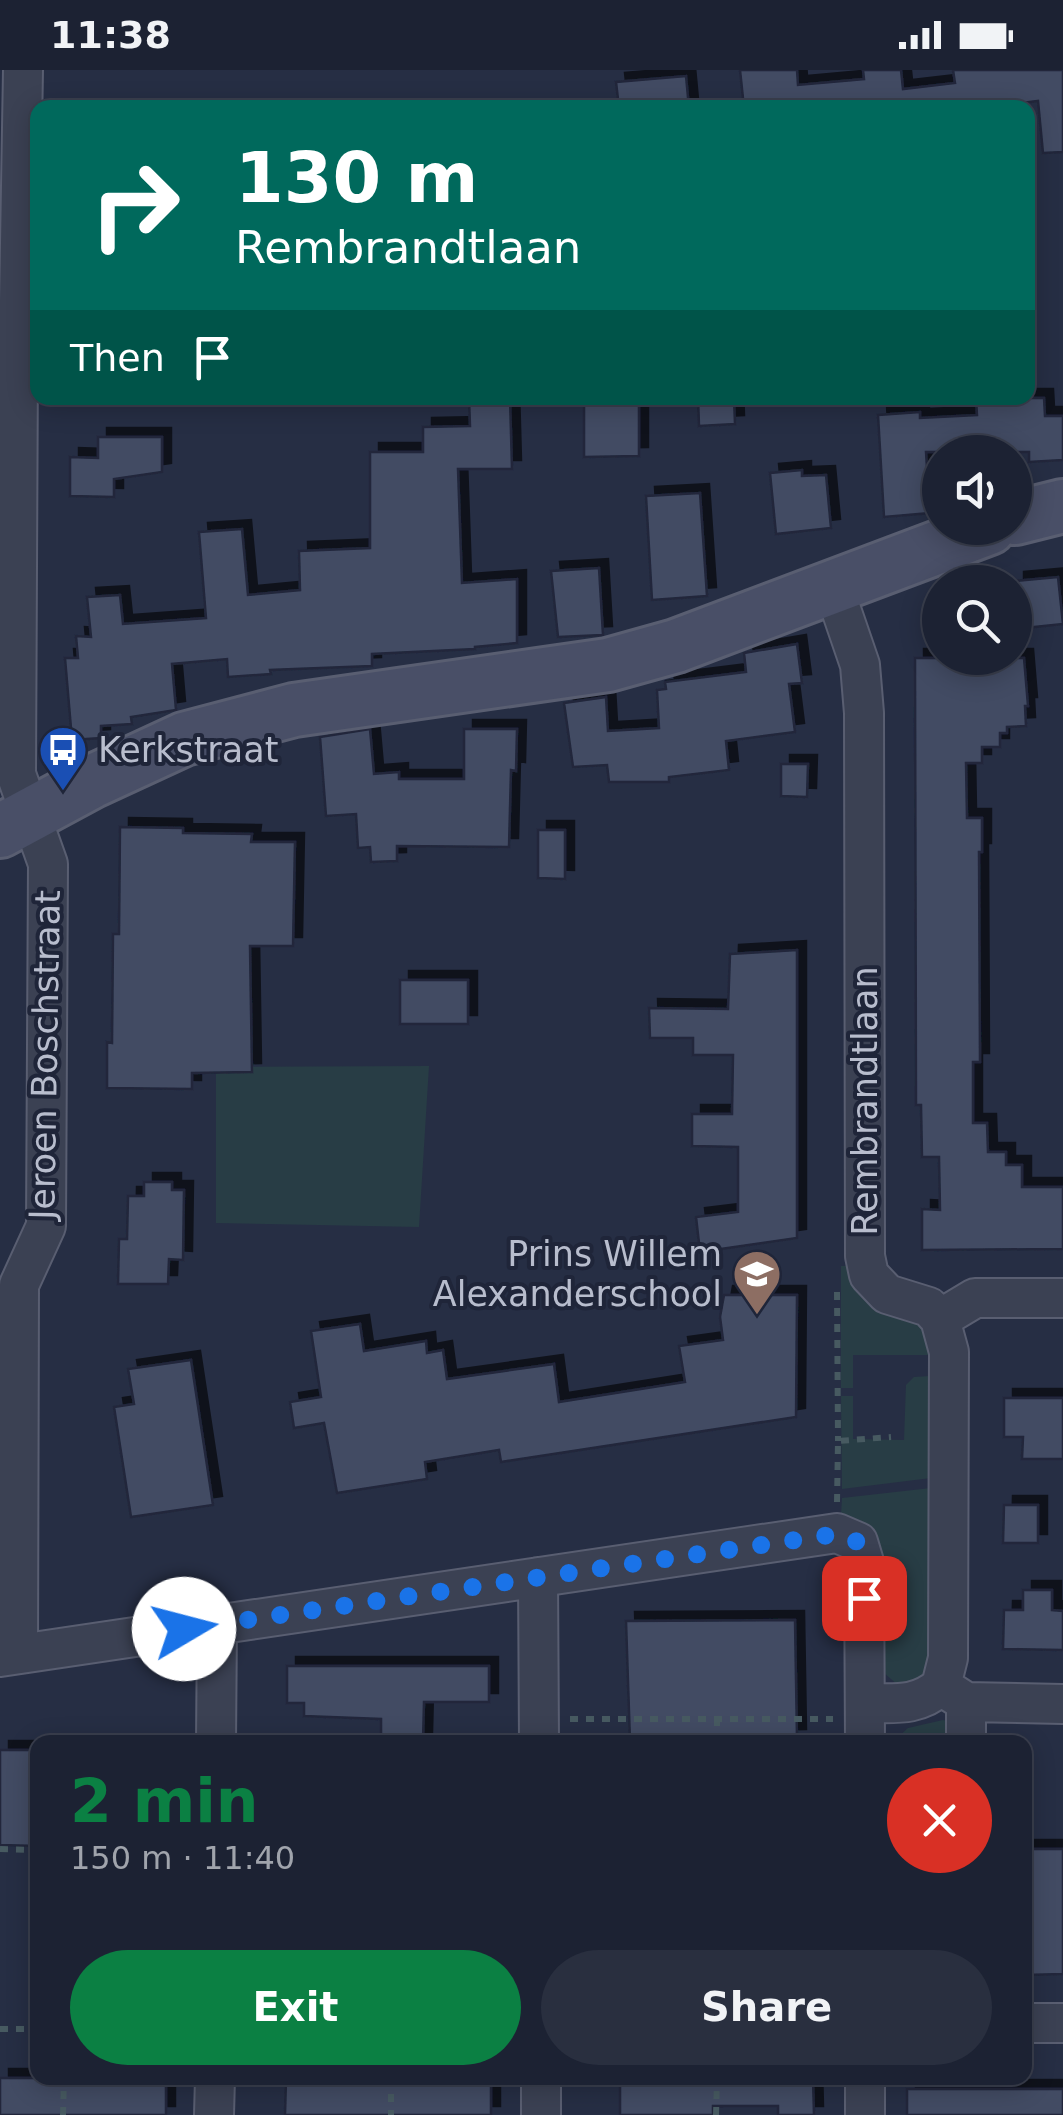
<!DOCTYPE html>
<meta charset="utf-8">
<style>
body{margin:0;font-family:"DejaVu Sans",sans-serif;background:#292f3f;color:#f1f3f6;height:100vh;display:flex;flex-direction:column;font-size:38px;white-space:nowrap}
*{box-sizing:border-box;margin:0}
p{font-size:32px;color:#a0a4ac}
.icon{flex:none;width:55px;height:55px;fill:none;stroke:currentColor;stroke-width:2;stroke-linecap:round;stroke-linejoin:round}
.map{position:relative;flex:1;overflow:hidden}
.sheet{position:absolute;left:30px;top:1665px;width:1002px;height:350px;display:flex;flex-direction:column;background:#1c2233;border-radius:20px;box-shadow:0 5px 25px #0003,0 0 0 2px #3a3f4e}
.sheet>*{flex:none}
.top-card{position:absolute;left:30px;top:30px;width:1005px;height:305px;border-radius:20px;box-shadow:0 5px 25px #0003,0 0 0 2px #3a3f4e;background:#00695c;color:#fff;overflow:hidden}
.buttons{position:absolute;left:922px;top:365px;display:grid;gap:20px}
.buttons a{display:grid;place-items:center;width:110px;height:110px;border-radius:50%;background:#1c2233;box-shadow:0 5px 25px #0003,0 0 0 2px #3a3f4e;font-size:50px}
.pin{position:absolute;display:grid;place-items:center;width:85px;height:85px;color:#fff;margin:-42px;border-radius:20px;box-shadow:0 5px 15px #0006}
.me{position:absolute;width:110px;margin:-55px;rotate:82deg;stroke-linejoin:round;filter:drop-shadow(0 0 8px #0008)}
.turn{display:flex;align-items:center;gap:35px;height:210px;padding:0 40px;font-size:45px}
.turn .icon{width:130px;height:130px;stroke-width:2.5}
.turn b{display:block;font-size:70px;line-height:85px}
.then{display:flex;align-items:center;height:95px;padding:0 40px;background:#0003;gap:20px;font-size:38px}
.round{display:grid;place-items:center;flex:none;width:105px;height:105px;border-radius:52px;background:#292f3f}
.headline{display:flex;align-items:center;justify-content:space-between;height:170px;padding:0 40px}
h1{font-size:60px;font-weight:700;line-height:75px;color:#0b8043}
.cta{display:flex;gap:20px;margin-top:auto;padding:20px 40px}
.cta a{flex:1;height:115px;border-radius:60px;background:#0b8043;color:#fff;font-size:40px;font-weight:700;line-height:115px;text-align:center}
.cta a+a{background:#292f3f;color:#f1f3f6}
.status{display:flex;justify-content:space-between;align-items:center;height:70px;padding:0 50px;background:#1c2233;direction:ltr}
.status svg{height:28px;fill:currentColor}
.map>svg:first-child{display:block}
.green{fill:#283d45}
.building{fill:#424b64;stroke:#21273b;stroke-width:2.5;filter:url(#shadow)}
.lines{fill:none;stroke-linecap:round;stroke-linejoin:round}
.street-casing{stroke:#595e71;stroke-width:42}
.secondary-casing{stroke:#595e71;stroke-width:58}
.path{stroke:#475a61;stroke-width:6;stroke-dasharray:8 8;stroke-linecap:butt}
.street{stroke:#3b4153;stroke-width:38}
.secondary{stroke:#494f67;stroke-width:52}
.route{stroke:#1a73e8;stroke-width:18;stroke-dasharray:0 32.4}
.labels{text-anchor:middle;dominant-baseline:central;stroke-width:8;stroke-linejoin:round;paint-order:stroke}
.poi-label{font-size:35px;fill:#b8bdcd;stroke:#1f2539;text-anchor:start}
.street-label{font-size:35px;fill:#b8bdcd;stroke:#1f2539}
</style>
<div class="status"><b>11:38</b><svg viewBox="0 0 49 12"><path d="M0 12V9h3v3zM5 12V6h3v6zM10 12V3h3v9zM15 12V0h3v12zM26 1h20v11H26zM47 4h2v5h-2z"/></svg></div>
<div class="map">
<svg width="1063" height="2045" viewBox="0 0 1063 2045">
<defs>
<filter id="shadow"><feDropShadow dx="9" dy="-9" stdDeviation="0" flood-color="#0009"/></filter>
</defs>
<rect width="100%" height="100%" fill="#262e44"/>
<path class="green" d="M 429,996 L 419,1157 L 216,1153 L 216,997 Z
M 841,1196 L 848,1196 C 856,1247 889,1232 919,1256 L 925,1262 L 931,1285 L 853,1285 L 853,1318 L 841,1318 Z
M 930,1306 L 931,1408 L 842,1419 L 841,1326 L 853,1326 L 853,1369 L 904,1370 L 906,1315 L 914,1307 Z
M 931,1418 L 929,1601 L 916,1614 L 898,1615 L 884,1603 L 880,1593 L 878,1470 L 860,1450 L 841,1445 L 842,1428 Z
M 943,1650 L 947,1651 L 958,1672 L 893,1672 L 908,1658 Z"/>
<path class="building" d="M 740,0 L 797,0 L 798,15 L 864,9 L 863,0 L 901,0 L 903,19 L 955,13 L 953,0 L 1063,0 L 1063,82 L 1043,83 L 1038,31 L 982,38 L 744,38 Z
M 686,6 L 689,38 L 619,38 L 616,12 Z
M 469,328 L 510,328 L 512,399 L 458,399 L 462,513 L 517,509 L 517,573 L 475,577 L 475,579 L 372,584 L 372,596 L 270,600 L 271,604 L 228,607 L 227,589 L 172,594 L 176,640 L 131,647 L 132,654 L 101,656 L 101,668 L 72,670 L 65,588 L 78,588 L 76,566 L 91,567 L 87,527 L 120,525 L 123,554 L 206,548 L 199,462 L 242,459 L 248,525 L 300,520 L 299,481 L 370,478 L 370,382 L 423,382 L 423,357 L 470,356 Z
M 584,328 L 639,328 L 639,386 L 584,387 Z
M 698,328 L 734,328 L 735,354 L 699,356 Z
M 976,328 L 1044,328 L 1045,346 L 1063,346 L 1063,390 L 1029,392 L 1029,382 L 926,382 L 930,443 L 884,447 L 878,345 L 920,342 L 920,348 L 977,345 Z
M 98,367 L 162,367 L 162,402 L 114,409 L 114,427 L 70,426 L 70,387 L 98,388 Z
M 802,400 L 802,406 L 826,405 L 831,458 L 776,464 L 770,403 Z
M 700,423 L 707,526 L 652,530 L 646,426 Z
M 599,498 L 603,565 L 558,567 L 551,501 Z
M 1058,507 L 1063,554 L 1015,559 L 1015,511 Z
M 797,574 L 802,613 L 789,614 L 795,662 L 726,671 L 729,700 L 669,707 L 669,712 L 609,712 L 607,695 L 573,697 L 564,633 L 606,627 L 608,661 L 659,658 L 657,620 L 666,619 L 665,612 L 746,602 L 744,583 Z
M 915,588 L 1024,588 L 1028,636 L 1025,636 L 1026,656 L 1007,657 L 1007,663 L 1000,663 L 1000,677 L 982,677 L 982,693 L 966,693 L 967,748 L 982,748 L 982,782 L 979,782 L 980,992 L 973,992 L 973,1053 L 987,1053 L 988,1082 L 1006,1082 L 1006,1095 L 1022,1095 L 1022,1117 L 1063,1117 L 1063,1179 L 922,1180 L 922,1139 L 940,1140 L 939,1087 L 922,1087 L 921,1035 L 916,1035 Z
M 370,659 L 374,704 L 399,702 L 399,709 L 464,709 L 464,659 L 517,659 L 516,701 L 511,700 L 509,777 L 397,776 L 397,791 L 371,792 L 370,777 L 358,778 L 356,744 L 326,746 L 320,667 Z
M 781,694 L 808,694 L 807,727 L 781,726 Z
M 120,757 L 183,758 L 183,763 L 252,764 L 251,772 L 295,772 L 293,876 L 250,876 L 252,1002 L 192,1003 L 192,1019 L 107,1018 L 107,972 L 112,973 L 113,864 L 119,864 Z
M 538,760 L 565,760 L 565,809 L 538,808 Z
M 797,880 L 797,1168 L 700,1182 L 696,1147 L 738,1142 L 738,1077 L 692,1076 L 692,1044 L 732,1044 L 733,985 L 693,985 L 693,968 L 650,968 L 649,938 L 728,939 L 730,884 Z
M 400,910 L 468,910 L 468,954 L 400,954 Z
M 144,1112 L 172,1112 L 172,1120 L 184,1120 L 183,1190 L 169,1189 L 168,1214 L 118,1214 L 119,1169 L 127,1169 L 128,1126 L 144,1126 Z
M 724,1225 L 797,1225 L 796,1347 L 501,1392 L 499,1380 L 425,1392 L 427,1409 L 337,1423 L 324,1353 L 294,1358 L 290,1332 L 321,1327 L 311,1261 L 360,1254 L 364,1281 L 426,1271 L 427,1283 L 443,1280 L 447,1309 L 554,1294 L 559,1332 L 685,1312 L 679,1276 L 723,1270 L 720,1247 Z
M 191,1290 L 213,1435 L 131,1447 L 114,1337 L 134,1334 L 128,1299 Z
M 1004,1328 L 1063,1328 L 1063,1389 L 1022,1389 L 1023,1367 L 1004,1367 Z
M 1004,1435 L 1038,1435 L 1038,1473 L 1003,1473 Z
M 1023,1520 L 1052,1520 L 1052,1540 L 1063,1541 L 1063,1580 L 1003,1579 L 1004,1540 L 1023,1540 Z
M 795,1550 L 797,1668 L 630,1672 L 626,1551 Z
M 287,1596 L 489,1596 L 489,1632 L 424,1632 L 423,1672 L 381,1672 L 381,1649 L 304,1646 L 304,1633 L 287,1633 Z
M 0,1680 L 38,1680 L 38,1776 L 0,1775 Z
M 1025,1779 L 1063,1779 L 1063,1904 L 1025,1905 Z
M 0,2008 L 166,2008 L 166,2045 L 0,2045 Z
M 286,2008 L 491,2008 L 491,2045 L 285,2045 Z
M 620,2008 L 813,2008 L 814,2045 L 778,2045 L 778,2036 L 713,2036 L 713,2045 L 620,2045 Z
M 907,2019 L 1063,2019 L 1063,2045 L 907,2045 Z"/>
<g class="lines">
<g class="street-casing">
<path id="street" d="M 833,516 L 860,595 L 864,643 L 865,1186 L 869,1205 L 887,1224 L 929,1237 L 940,1249 L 949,1282 L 948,1588 L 941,1616 L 966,1632 L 966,1672
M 940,1249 L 975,1228 L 1063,1228
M 538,1507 L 539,1672
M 18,1584 L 19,1215 L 46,1156 L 48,794 L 16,704 L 18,290 L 23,0
M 0,1587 L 837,1463 L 858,1472 L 864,1492 L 865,1672
M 966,1632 L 1063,1634
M 865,1633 C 895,1633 917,1637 941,1616
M 216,1672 L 217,1554
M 1025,1953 L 1063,1953
M 541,2008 L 541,2045
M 865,2008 L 865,2045
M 214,2045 L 215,2008"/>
</g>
<g class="secondary-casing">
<path id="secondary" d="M 1015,448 L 1063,436
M 0,761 L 91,712 L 184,669 L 294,640 L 608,595 L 676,576 L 989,458"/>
</g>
<path class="path" d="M 837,1222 L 838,1371
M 837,1432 L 838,1371 L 891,1367
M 570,1649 L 833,1649
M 717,1672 L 717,1649
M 0,1779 L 38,1780
M 0,1959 L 38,1959
M 391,2008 L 391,2045
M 63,2045 L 64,2008
M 716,2045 L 717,2008"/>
<use href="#street" class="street"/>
<use href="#secondary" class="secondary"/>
</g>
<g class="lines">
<path class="route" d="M 184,1559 L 837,1464 L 858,1472 L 864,1492 L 864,1528"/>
</g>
<defs>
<g id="bus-pin" transform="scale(2.5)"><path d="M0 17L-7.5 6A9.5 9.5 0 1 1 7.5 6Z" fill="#1a4fb4" stroke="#1f2539"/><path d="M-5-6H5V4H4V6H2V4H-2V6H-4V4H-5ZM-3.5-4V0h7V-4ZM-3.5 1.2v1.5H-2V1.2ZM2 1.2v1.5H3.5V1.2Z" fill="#fff"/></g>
<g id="school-pin" transform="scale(2.5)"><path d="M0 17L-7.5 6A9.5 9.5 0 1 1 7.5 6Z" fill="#8d6e63" stroke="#1f2539"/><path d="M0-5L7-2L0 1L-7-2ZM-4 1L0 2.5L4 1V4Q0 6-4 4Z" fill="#fff"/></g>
</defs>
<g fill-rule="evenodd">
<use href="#bus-pin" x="63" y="680"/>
<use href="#school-pin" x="757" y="1204"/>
</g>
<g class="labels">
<g class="poi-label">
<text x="98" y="680">Kerkstraat</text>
<text x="722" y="1184" text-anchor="end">Prins Willem<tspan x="722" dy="40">Alexanderschool</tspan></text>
</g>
<g class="street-label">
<text transform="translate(45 985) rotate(-89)">Jeroen Boschstraat</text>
<text transform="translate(865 1031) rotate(-90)">Rembrandtlaan</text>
</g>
</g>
</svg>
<div class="buttons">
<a><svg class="icon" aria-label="sound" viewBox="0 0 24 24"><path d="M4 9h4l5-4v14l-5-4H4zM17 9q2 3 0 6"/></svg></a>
<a><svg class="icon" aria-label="search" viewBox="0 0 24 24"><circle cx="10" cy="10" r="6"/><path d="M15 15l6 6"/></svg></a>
</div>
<div class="pin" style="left:864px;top:1528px;background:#d93025"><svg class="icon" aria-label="arrive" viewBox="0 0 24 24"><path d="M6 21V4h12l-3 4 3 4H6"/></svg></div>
<svg class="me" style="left:184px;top:1559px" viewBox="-20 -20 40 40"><circle r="19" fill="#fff"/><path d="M0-13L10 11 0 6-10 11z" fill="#1a73e8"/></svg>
<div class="top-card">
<div class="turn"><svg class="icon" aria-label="right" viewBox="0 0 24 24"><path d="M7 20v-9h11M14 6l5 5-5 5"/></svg><div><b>130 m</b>Rembrandtlaan</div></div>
<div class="then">Then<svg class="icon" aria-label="arrive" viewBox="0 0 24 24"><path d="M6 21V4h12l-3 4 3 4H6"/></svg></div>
</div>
<section class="sheet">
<div class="headline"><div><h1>2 min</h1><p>150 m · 11:40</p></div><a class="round" style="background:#d93025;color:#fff"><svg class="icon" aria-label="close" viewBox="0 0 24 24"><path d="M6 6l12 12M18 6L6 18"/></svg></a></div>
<div class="cta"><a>Exit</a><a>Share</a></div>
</section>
</div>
